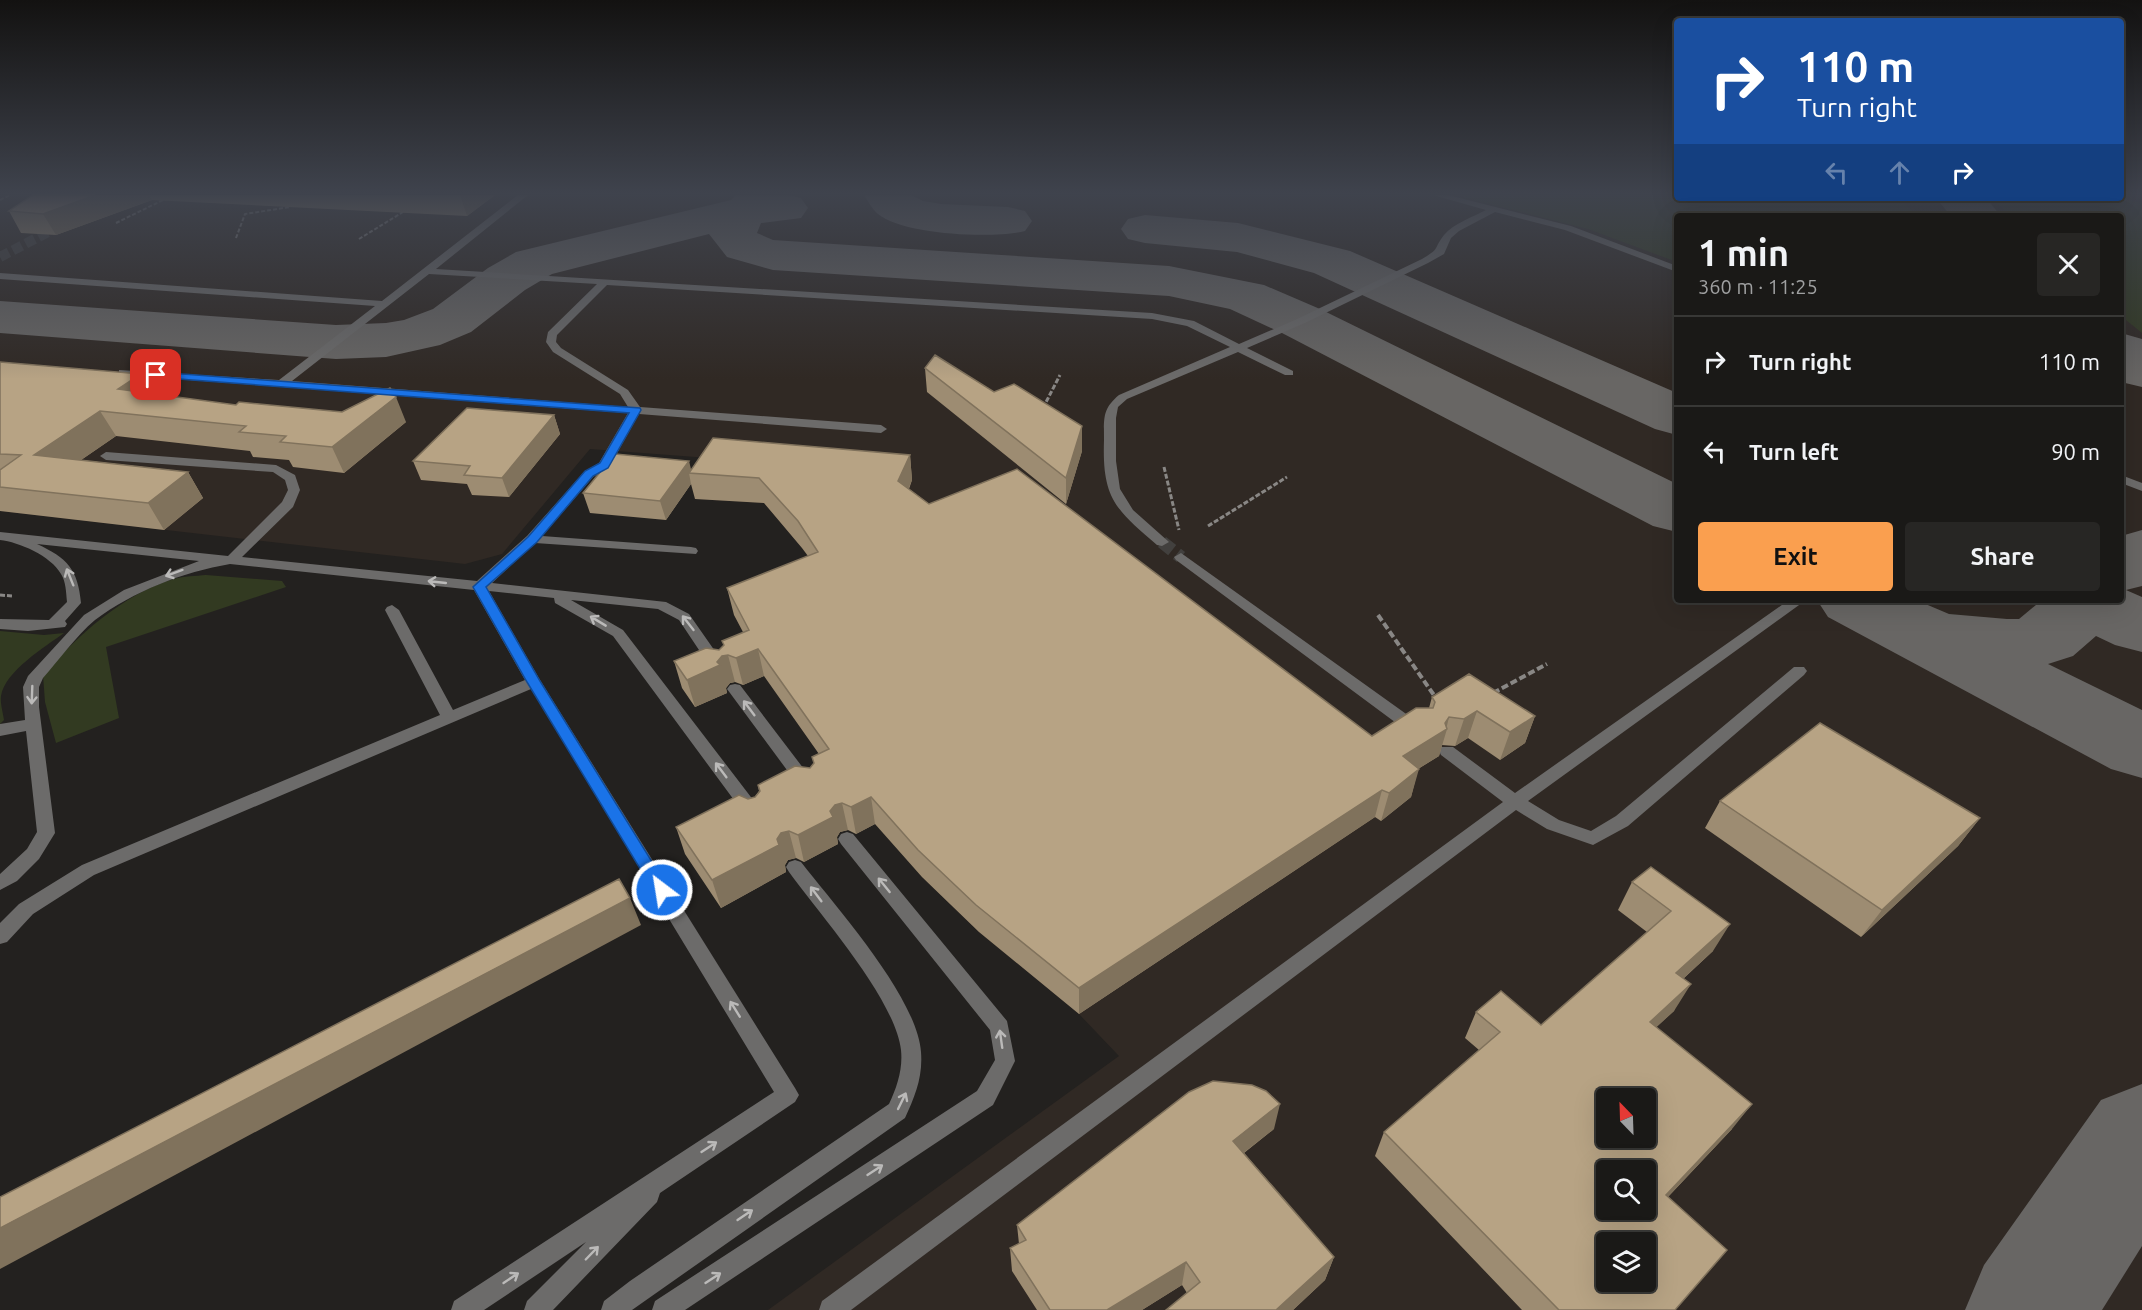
<!DOCTYPE html>
<meta charset="utf-8">
<style>
body{margin:0;font-family:Ubuntu,sans-serif;background:#272624;color:#f1f3f6;height:100vh;display:flex;flex-direction:column;font-size:22px;white-space:nowrap}
*{box-sizing:border-box;margin:0}
p{font-size:20px;color:#9fa0a1}
.icon{flex:none;width:33px;height:33px;fill:none;stroke:currentColor;stroke-width:2;stroke-linecap:round;stroke-linejoin:round}
.map{position:relative;flex:1;overflow:hidden}
.details{position:absolute;left:1674px;top:213px;width:450px;height:390px;display:flex;flex-direction:column;background:#1a1917;border-radius:6px;box-shadow:0 6px 24px #0002,0 0 0 2px #383836}
.details>*{flex:none}
.guide{position:absolute;left:1674px;top:18px;width:450px;height:183px;border-radius:6px;box-shadow:0 6px 24px #0002,0 0 0 2px #383836;background:#1a4fa0;color:#fff;overflow:hidden}
.needle{width:39px;rotate:337deg}
.fabs{position:absolute;left:1596px;top:1088px;display:grid;gap:12px}
.fabs a{display:grid;place-items:center;width:60px;height:60px;border-radius:6px;background:#1a1917;box-shadow:0 6px 24px #0002,0 0 0 2px #383836;font-size:30px}
.pin{position:absolute;display:grid;place-items:center;width:51px;height:51px;color:#fff;margin:-26px;border-radius:12px;box-shadow:0 3px 9px #0006}
.me{position:absolute;width:66px;margin:-33px;rotate:329deg;stroke-linejoin:round;filter:drop-shadow(0 0 4px #0008)}
.turn{display:flex;align-items:center;gap:21px;height:126px;padding:0 24px;font-size:27px}
.turn .icon{width:78px;height:78px;stroke-width:2.5}
.turn b{display:block;font-size:42px;line-height:51px}
.lanes{display:flex;align-items:center;height:57px;padding:0 24px;background:#0003;justify-content:center;gap:30px;direction:ltr}
.lanes .off{opacity:.35}
.round{display:grid;place-items:center;flex:none;width:63px;height:63px;border-radius:6px;background:#272624}
.head{display:flex;align-items:center;justify-content:space-between;height:102px;padding:0 24px}
h1{font-size:36px;font-weight:700;line-height:45px}
.button{display:flex;gap:12px;margin-top:auto;padding:12px 24px}
.button a{flex:1;height:69px;border-radius:6px;background:#fa9f4f;color:#111;font-size:24px;font-weight:700;line-height:69px;text-align:center}
.button a+a{background:#272624;color:#f1f3f6}
ul{padding:0;list-style:none}
li{display:flex;align-items:center;gap:18px;height:90px;padding:0 24px;border-top:2px solid #383836}
li div{flex:1}
li b{display:block;font-size:22px}
li em{font-style:normal}
.map>svg:first-child{display:block}
.built{fill:#302924;fill-rule:evenodd}
.green{fill:#323a21}
.lines{fill:none;stroke-linecap:round;stroke-linejoin:round}
.taxiway{fill:#686664;fill-rule:evenodd}
.minor-tunnel-far1{stroke:#42403e;stroke-width:10;stroke-dasharray:10 4.5;stroke-linecap:butt}
.minor-tunnel{stroke:#42403e;stroke-width:13;stroke-dasharray:13 6;stroke-linecap:butt}
.path-far2{stroke:#898785;stroke-width:2;stroke-dasharray:4 2;stroke-linecap:butt}
.path-far1{stroke:#898785;stroke-width:3;stroke-dasharray:5 2;stroke-linecap:butt}
.path{stroke:#898785;stroke-width:4;stroke-dasharray:7 3;stroke-linecap:butt}
.minor{fill:#6c6b6a;fill-rule:evenodd}
.wall{fill:#9d8c72}
.shaded-wall{fill:#80725c}
.building{fill:#b7a384;stroke:#80725c;stroke-width:1.5;fill-rule:evenodd}
.oneway{stroke:#bbbab9}
.route{fill:#1a73e8;stroke:#114b97;stroke-width:1.5}
</style>
<div class="map">
<svg width="2142" height="1310" viewBox="0 0 2142 1310">
<rect width="100%" height="100%" fill="#23211f"/>
<path class="built" d="M 0,195 L 1677,195 L 1677,198 L 2121,198 L 2121,195 L 2142,195 L 2142,1310 L 768,1310 L 1119,1056 L 1079,1014 L 979,932 L 922,877 L 834,776 L 765,676 L 734,615 L 823,578 L 802,548 L 764,503 L 695,499 L 722,459 L 590,449 L 502,554 L 465,564 L 0,511 ZM 1677,216 L 2121,216 L 2121,600 L 1677,600 ZM 1606,1098 L 1646,1098 L 1646,1137 L 1606,1137 ZM 1606,1170 L 1646,1170 L 1646,1209 L 1606,1209 ZM 1606,1242 L 1646,1242 L 1646,1281 L 1606,1281 Z"/>
<path class="green" d="M 1454,195 L 1899,198 L 1917,216 L 1677,216 L 1677,262 L 1588,229 Z
M 1992,198 L 2121,198 L 2142,203 L 2142,333 L 2121,316 L 2121,216 L 2010,216 Z
M 206,575 L 282,581 L 286,587 L 106,647 L 119,718 L 56,743 L 45,702 L 43,675 C 77,636 123,594 174,579 C 184,576 196,576 206,575 Z
M 0,631 L 44,635 L 64,633 C 45,647 5,671 1,696 C 0,703 3,713 4,720 L 0,724 Z"/>
<g class="lines">
<path class="taxiway" d="M 736,195 L 789,195 L 801,198 L 808,208 L 801,218 L 761,223 L 757,233 L 773,240 L 1169,266 L 1264,285 L 1320,309 L 1677,484 L 1677,532 L 1653,526 L 1282,333 L 1230,309 L 1169,296 L 773,270 L 727,257 L 709,234 L 552,274 L 525,290 L 471,332 L 440,345 L 386,357 L 336,359 L 0,333 L 0,301 L 336,325 L 386,323 L 404,320 L 433,309 L 488,268 L 516,252 L 731,200 Z
M 864,195 L 911,195 L 923,201 L 941,204 L 1008,207 L 1025,211 L 1032,221 L 1025,231 C 994,239 903,235 878,214 C 872,209 868,201 864,195 Z
M 1936,198 L 1986,198 L 2001,216 L 1951,216 Z
M 1145,215 L 1238,223 L 1350,251 L 1677,393 L 1677,435 L 1655,429 L 1314,273 L 1237,252 L 1145,243 L 1128,239 L 1121,229 L 1128,219 Z
M 2121,333 L 2142,339 L 2142,387 L 2121,382 Z
M 2142,530 L 2142,586 L 2126,590 L 2142,597 L 2142,652 L 2115,645 L 2096,636 L 2073,656 L 2048,664 L 2142,710 L 2142,778 L 2111,769 L 1828,617 L 1817,600 L 1916,600 L 1949,614 L 2007,619 L 2019,619 L 2042,600 L 2121,600 L 2121,536 Z
M 2142,1084 L 2142,1246 L 2102,1310 L 1965,1310 L 1984,1265 L 2101,1100 Z"/>
<path class="minor-tunnel-far1" d="M 0,257 L 52,230"/>
<path class="minor-tunnel" d="M 1162,542 L 1181,557"/>
<path class="path-far2" d="M 0,200 L 10,195
M 116,223 L 163,200
M 236,238 L 245,214 L 290,207
M 359,239 L 403,212"/>
<path class="path-far1" d="M 1043,408 L 1060,375
M 1164,467 L 1179,530
M 1208,526 L 1287,477
M 0,595 L 13,596"/>
<path class="path" d="M 1378,615 L 1436,698
M 1493,693 L 1547,664"/>
<path class="minor" d="M 518,195 L 528,195 L 436,269 L 1152,313 L 1194,321 L 1239,344 L 1297,319 L 1422,259 C 1441,248 1433,249 1444,235 C 1454,223 1473,217 1486,210 L 1433,195 L 1448,195 L 1571,226 L 1677,266 L 1677,272 L 1565,230 L 1495,212 L 1459,231 L 1451,238 L 1444,254 L 1428,263 L 1305,323 L 1247,348 L 1293,371 L 1293,375 L 1285,375 L 1238,352 L 1127,399 L 1118,407 L 1116,418 L 1116,461 L 1120,489 L 1133,510 L 1169,542 L 1162,546 L 1157,545 C 1115,509 1102,498 1104,440 C 1104,419 1102,409 1119,395 L 1230,347 L 1187,326 L 1152,319 L 607,285 L 557,335 L 556,342 L 561,348 L 628,390 L 640,407 L 881,425 L 887,429 L 881,433 L 639,414 L 612,462 L 629,463 L 629,469 L 606,469 L 593,477 L 542,536 L 691,547 L 696,548 L 698,551 L 696,554 L 535,543 L 492,583 L 666,602 L 689,614 L 724,664 L 721,668 L 711,668 L 679,620 L 658,609 L 571,600 L 623,630 L 757,805 L 760,810 L 757,815 L 751,817 L 745,815 L 613,636 L 555,603 L 554,598 L 489,591 L 540,680 L 668,885 L 671,890 L 668,895 L 662,897 L 656,895 L 531,689 L 94,875 L 33,914 L 7,942 L 0,944 L 0,923 L 19,904 L 82,865 L 440,715 L 385,610 L 387,607 L 392,605 L 399,610 L 453,710 L 525,680 L 474,590 L 230,564 C 183,572 134,591 95,620 C 76,636 59,660 43,678 L 39,687 L 39,707 L 55,833 L 39,859 L 17,881 L 0,890 L 0,874 L 27,849 L 37,832 L 26,731 L 0,736 L 0,724 L 25,720 L 23,687 L 28,676 L 84,615 L 124,590 L 199,561 L 37,544 C 67,558 78,569 81,603 L 65,621 L 67,624 L 65,627 L 28,631 L 0,629 L 0,619 L 49,620 L 67,602 C 66,592 66,582 61,574 C 51,556 19,542 0,540 L 0,532 L 228,556 L 282,502 L 288,490 L 285,480 L 273,472 L 106,460 L 100,456 L 106,452 L 276,465 L 295,475 L 300,490 L 293,507 L 242,557 L 477,581 L 527,536 L 585,471 L 599,463 L 628,413 L 123,375 L 119,374 L 119,370 L 279,380 L 375,306 L 0,279 L 0,273 L 382,301 ZM 429,274 L 597,284 L 548,332 L 546,342 L 553,352 L 620,394 L 628,407 L 292,381 Z
M 2121,475 L 2142,483 L 2142,491 L 2121,483 Z
M 1181,553 L 1423,726 L 1425,730 L 1423,734 L 1411,734 L 1176,560 L 1174,557 Z
M 1789,600 L 1806,600 L 1528,801 L 1559,820 L 1591,831 L 1616,816 L 1794,667 L 1804,667 L 1807,671 L 1804,675 L 1628,826 L 1593,845 L 1547,829 L 1516,810 L 851,1310 L 819,1310 L 822,1301 L 1503,802 L 1441,755 L 1439,751 L 1441,747 L 1453,747 L 1515,793 Z
M 735,684 L 740,685 L 810,777 L 812,781 L 810,785 L 798,785 L 730,693 L 727,689 L 730,685 Z
M 847,832 L 853,834 L 1007,1021 L 1015,1061 L 993,1105 L 685,1310 L 652,1310 L 655,1301 L 977,1091 L 995,1060 L 990,1030 L 841,844 L 838,839 L 841,834 Z
M 795,860 L 801,862 C 836,907 917,997 921,1052 C 923,1077 915,1096 905,1118 L 632,1310 L 601,1310 L 604,1301 L 630,1281 L 889,1104 C 897,1087 903,1069 901,1050 C 895,999 821,916 789,872 L 786,867 L 789,862 Z
M 673,901 L 680,904 L 795,1088 L 799,1095 L 795,1102 L 660,1193 L 657,1202 L 553,1310 L 524,1310 L 527,1301 L 586,1242 L 484,1310 L 451,1310 L 454,1301 L 774,1092 L 666,914 L 664,909 L 666,904 Z"/>
</g>
<path class="wall" d="M 33,195 L 495,195 L 467,216 L 152,200 L 56,235 L 21,233 L 9,211 Z
M 0,362 L 153,394 L 236,405 L 406,422 L 344,473 L 293,467 L 289,460 L 253,457 L 250,451 L 116,436 L 81,460 L 188,472 L 203,498 L 164,530 L 0,511 Z
M 925,368 L 994,392 L 1082,426 L 1082,451 L 1066,504 L 927,392 Z
M 554,415 L 560,434 L 509,497 L 472,495 L 467,484 L 421,480 L 413,461 Z
M 910,455 L 912,480 L 909,489 L 929,504 L 1372,736 L 1429,708 L 1432,697 L 1535,716 L 1525,743 L 1500,760 L 1468,738 L 1455,746 L 1442,745 L 1439,756 L 1418,769 L 1411,797 L 1381,821 L 1375,817 L 1079,1014 L 979,932 L 922,877 L 875,824 L 856,834 L 848,830 L 840,832 L 837,837 L 838,844 L 804,862 L 796,858 L 788,860 L 785,865 L 786,872 L 721,908 L 685,854 L 676,827 L 748,799 L 755,797 L 759,791 L 758,785 L 810,768 L 814,763 L 812,757 L 819,754 L 764,676 L 743,685 L 735,682 L 730,683 L 726,688 L 727,693 L 695,707 L 682,688 L 674,661 L 719,650 L 743,632 L 734,615 L 727,588 L 808,556 L 802,548 L 764,503 L 695,499 L 691,484 L 666,520 L 590,513 L 583,493 L 691,469 Z
M 1720,801 L 1980,818 L 1958,846 L 1861,937 L 1705,828 Z
M 1651,867 L 1713,951 L 1683,979 L 1674,1011 L 1656,1027 L 1732,1129 L 1668,1197 L 1675,1310 L 1522,1310 L 1375,1156 L 1384,1132 L 1479,1050 L 1465,1038 L 1476,1012 L 1541,1025 L 1647,932 L 1618,910 L 1632,882 Z
M 1274,1129 L 1244,1153 L 1334,1257 L 1325,1280 L 1293,1310 L 1166,1310 L 1187,1293 L 1182,1285 L 1142,1310 L 1037,1310 L 1012,1271 L 1010,1248 L 1019,1244 L 1017,1225 Z"/>
<path class="shaded-wall" d="M 95,195 L 149,195 L 152,200 L 56,235 L 43,214 Z
M 460,195 L 495,195 L 467,216 Z
M 141,374 L 155,398 L 118,389 Z
M 396,397 L 406,422 L 344,473 L 332,447 Z
M 100,411 L 116,436 L 52,480 L 34,455 Z
M 554,415 L 560,434 L 509,497 L 502,478 Z
M 1082,426 L 1082,451 L 1066,504 L 1066,478 Z
M 910,455 L 912,480 L 901,507 L 898,481 Z
M 689,461 L 692,473 L 689,473 L 691,484 L 666,520 L 660,501 Z
M 188,472 L 203,498 L 164,530 L 148,503 Z
M 758,649 L 764,676 L 743,685 L 736,658 Z
M 728,655 L 735,682 L 730,683 L 726,688 L 727,693 L 695,707 L 687,680 L 717,662 L 722,656 Z
M 1477,711 L 1468,738 L 1455,746 L 1464,719 Z
M 1535,716 L 1525,743 L 1500,760 L 1510,732 Z
M 1449,717 L 1446,730 L 1447,729 L 1439,756 L 1395,783 L 1403,756 L 1445,723 Z
M 1419,769 L 1411,797 L 1381,821 L 1389,793 Z
M 1382,790 L 1375,817 L 1079,1014 L 1079,988 Z
M 871,797 L 875,824 L 856,834 L 851,807 Z
M 842,803 L 848,830 L 840,832 L 837,837 L 838,844 L 804,862 L 798,835 L 835,805 Z
M 1980,818 L 1958,846 L 1861,937 L 1882,910 Z
M 789,831 L 796,858 L 788,860 L 785,865 L 786,872 L 721,908 L 712,880 L 781,833 Z
M 630,898 L 641,925 L 0,1269 L 0,1228 Z
M 1730,924 L 1713,951 L 1660,1000 L 1676,973 Z
M 1691,984 L 1674,1011 L 1634,1048 L 1650,1022 Z
M 1280,1104 L 1274,1129 L 1228,1165 L 1233,1141 Z
M 1752,1104 L 1732,1129 L 1647,1219 L 1666,1195 Z
M 1334,1257 L 1325,1280 L 1293,1310 L 1276,1310 Z
M 1186,1262 L 1182,1285 L 1142,1310 L 1107,1310 Z"/>
<path class="building" d="M 33,195 L 95,195 L 43,214 L 9,211 Z
M 935,355 L 994,392 L 1014,384 L 1082,426 L 1066,478 L 925,368 Z
M 0,362 L 141,374 L 118,389 L 236,405 L 239,402 L 342,412 L 390,388 L 396,397 L 332,447 L 280,442 L 286,436 L 239,432 L 246,426 L 100,411 L 34,455 L 188,472 L 148,503 L 0,487 L 0,470 L 21,455 L 0,454 Z
M 467,408 L 554,415 L 502,478 L 464,475 L 470,466 L 413,461 Z
M 713,438 L 910,455 L 898,481 L 929,504 L 1017,469 L 1372,736 L 1416,708 L 1433,708 L 1435,702 L 1432,697 L 1469,674 L 1535,716 L 1510,732 L 1477,711 L 1464,719 L 1449,717 L 1445,723 L 1447,729 L 1403,756 L 1419,769 L 1389,793 L 1382,790 L 1079,988 L 976,905 L 918,850 L 871,797 L 851,807 L 842,803 L 835,805 L 830,811 L 833,817 L 798,835 L 789,831 L 781,833 L 777,839 L 779,845 L 712,880 L 676,827 L 739,795 L 748,799 L 755,797 L 760,791 L 758,785 L 795,766 L 810,768 L 814,763 L 812,757 L 829,749 L 758,649 L 736,658 L 728,655 L 722,656 L 717,662 L 720,665 L 687,680 L 674,661 L 706,648 L 719,650 L 724,645 L 722,641 L 749,630 L 727,588 L 818,552 L 798,521 L 759,478 L 689,473 Z
M 615,454 L 689,461 L 660,501 L 583,493 Z
M 1820,723 L 1980,818 L 1882,910 L 1720,801 Z
M 1651,867 L 1730,924 L 1676,973 L 1691,984 L 1650,1022 L 1752,1104 L 1666,1195 L 1727,1250 L 1675,1310 L 1559,1310 L 1384,1132 L 1500,1032 L 1476,1012 L 1501,991 L 1541,1025 L 1671,911 L 1632,882 ZM 1606,1098 L 1646,1098 L 1646,1137 L 1606,1137 ZM 1606,1170 L 1646,1170 L 1646,1209 L 1606,1209 ZM 1606,1242 L 1646,1242 L 1646,1281 L 1606,1281 Z
M 619,879 L 630,898 L 0,1228 L 0,1197 Z
M 1213,1081 L 1252,1085 L 1266,1091 L 1280,1104 L 1233,1141 L 1334,1257 L 1276,1310 L 1166,1310 L 1200,1282 L 1186,1262 L 1107,1310 L 1050,1310 L 1010,1248 L 1026,1240 L 1017,1225 L 1189,1092 Z"/>
<defs><path id="oneway-shaft" d="M-6 0H5M1.5-3L5.5 0L1.5 3" fill="none" stroke-width="1.6" stroke-linecap="round" stroke-linejoin="round" transform="scale(1.5)"/></defs>
<g class="oneway">
<use href="#oneway-shaft" transform="translate(174 573) rotate(160)"/>
<use href="#oneway-shaft" transform="translate(70 577) rotate(-112)"/>
<use href="#oneway-shaft" transform="translate(437 582) rotate(-174)"/>
<use href="#oneway-shaft" transform="translate(598 621) rotate(-149)"/>
<use href="#oneway-shaft" transform="translate(688 623) rotate(-128)"/>
<use href="#oneway-shaft" transform="translate(32 695) rotate(92)"/>
<use href="#oneway-shaft" transform="translate(749 708) rotate(-127)"/>
<use href="#oneway-shaft" transform="translate(721 770) rotate(-127)"/>
<use href="#oneway-shaft" transform="translate(884 885) rotate(-129)"/>
<use href="#oneway-shaft" transform="translate(816 894) rotate(-127)"/>
<use href="#oneway-shaft" transform="translate(735 1009) rotate(-122)"/>
<use href="#oneway-shaft" transform="translate(1001 1039) rotate(-98)"/>
<use href="#oneway-shaft" transform="translate(902 1101) rotate(-64)"/>
<use href="#oneway-shaft" transform="translate(709 1147) rotate(-33)"/>
<use href="#oneway-shaft" transform="translate(875 1170) rotate(-33)"/>
<use href="#oneway-shaft" transform="translate(745 1215) rotate(-34)"/>
<use href="#oneway-shaft" transform="translate(592 1253) rotate(-46)"/>
<use href="#oneway-shaft" transform="translate(511 1278) rotate(-34)"/>
<use href="#oneway-shaft" transform="translate(713 1278) rotate(-33)"/>
</g>
<linearGradient id="sky" x2="0" y2="1"><stop stop-color="#131211"/><stop offset="0.51" stop-color="#3f434d"/><stop offset="1" stop-color="#3f434d" stop-opacity="0"/></linearGradient>
<rect width="2142" height="379" fill="url(#sky)"/>
<path class="route" d="M 156,372 L 640,408 L 641,410 L 608,468 L 593,476 L 537,542 L 486,587 L 540,681 L 667,886 L 670,890 L 667,895 L 656,895 L 527,682 L 473,587 L 528,537 L 585,471 L 600,463 L 629,413 L 152,377 L 152,373 Z"/>
</svg>
<div class="fabs">
<a><svg class="needle" viewBox="-14 -14 28 28"><path d="M0-13l5 13h-10z" fill="#e53935"/><path d="M0 13l5-13h-10z" fill="#9fa0a1"/></svg></a>
<a><svg class="icon" aria-label="search" viewBox="0 0 24 24"><circle cx="10" cy="10" r="6"/><path d="M15 15l6 6"/></svg></a>
<a><svg class="icon" aria-label="layers" viewBox="0 0 24 24"><path d="M12 4l9 5-9 5-9-5zM3 14l9 5 9-5"/></svg></a>
</div>
<div class="pin" style="left:156px;top:375px;background:#d93025"><svg class="icon" aria-label="arrive" viewBox="0 0 24 24"><path d="M6 21V4h12l-3 4 3 4H6"/></svg></div>
<svg class="me" style="left:662px;top:890px" viewBox="-20 -20 40 40"><circle r="17" fill="#1a73e8" stroke="#fff" stroke-width="3"/><path d="M0-11L8 9 0 5-8 9z" fill="#fff"/></svg>
<div class="guide">
<div class="turn"><svg class="icon" aria-label="right" viewBox="0 0 24 24"><path d="M7 20v-9h11M14 6l5 5-5 5"/></svg><div><b>110 m</b>Turn right</div></div>
<div class="lanes"><svg class="icon off" aria-label="left" viewBox="0 0 24 24"><path d="M17 20v-9H6M10 6l-5 5 5 5"/></svg><svg class="icon off" aria-label="ahead" viewBox="0 0 24 24"><path d="M12 20V5M6 11l6-6 6 6"/></svg><svg class="icon" aria-label="right" viewBox="0 0 24 24"><path d="M7 20v-9h11M14 6l5 5-5 5"/></svg></div>
</div>
<section class="details">
<div class="head"><div><h1>1 min</h1><p>360 m · 11:25</p></div><a class="round"><svg class="icon" aria-label="close" viewBox="0 0 24 24"><path d="M6 6l12 12M18 6L6 18"/></svg></a></div>
<ul>
<li><svg class="icon" aria-label="right" viewBox="0 0 24 24"><path d="M7 20v-9h11M14 6l5 5-5 5"/></svg><div><b>Turn right</b></div><em>110 m</em></li>
<li><svg class="icon" aria-label="left" viewBox="0 0 24 24"><path d="M17 20v-9H6M10 6l-5 5 5 5"/></svg><div><b>Turn left</b></div><em>90 m</em></li>
</ul>
<div class="button"><a>Exit</a><a>Share</a></div>
</section>
</div>
